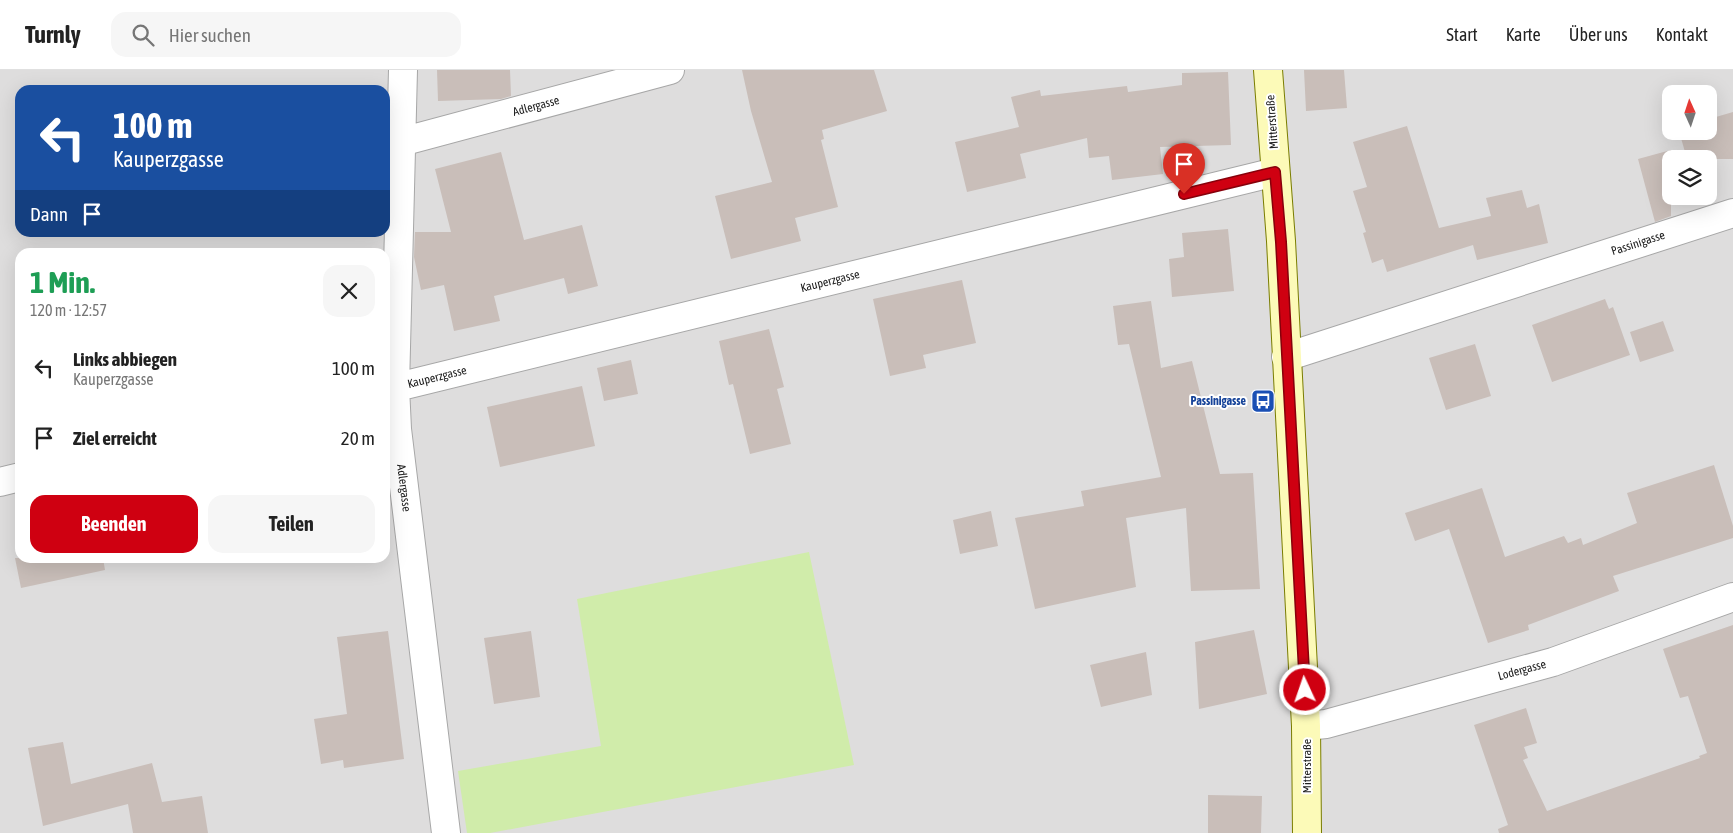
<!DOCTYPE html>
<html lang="de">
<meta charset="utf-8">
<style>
body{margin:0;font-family:"Asap Condensed",sans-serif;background:#f6f6f6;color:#222;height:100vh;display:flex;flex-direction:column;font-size:19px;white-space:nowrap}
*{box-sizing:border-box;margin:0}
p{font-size:16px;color:#767676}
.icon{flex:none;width:28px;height:28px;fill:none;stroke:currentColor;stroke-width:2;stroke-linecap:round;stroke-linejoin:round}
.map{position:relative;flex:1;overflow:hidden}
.side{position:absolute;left:15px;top:178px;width:375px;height:315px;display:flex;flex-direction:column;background:#fff;border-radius:15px;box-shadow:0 5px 20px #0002}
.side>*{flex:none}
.guide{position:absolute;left:15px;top:15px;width:375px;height:152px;border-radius:15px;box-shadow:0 5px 20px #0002;background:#1a4fa0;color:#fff;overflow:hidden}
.needle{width:32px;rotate:357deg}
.buttons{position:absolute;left:1662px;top:15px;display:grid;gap:10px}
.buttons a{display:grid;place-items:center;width:55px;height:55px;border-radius:10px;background:#fff;box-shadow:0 5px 20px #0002;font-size:25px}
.pin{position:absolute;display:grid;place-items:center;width:42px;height:42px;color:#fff;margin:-51px -21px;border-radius:50% 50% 50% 0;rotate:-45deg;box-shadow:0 0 5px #0007}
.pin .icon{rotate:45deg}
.me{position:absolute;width:55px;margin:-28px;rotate:357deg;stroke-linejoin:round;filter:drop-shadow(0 0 4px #0008)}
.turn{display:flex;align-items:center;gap:18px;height:105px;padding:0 15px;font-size:22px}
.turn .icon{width:65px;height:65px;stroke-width:2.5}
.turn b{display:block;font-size:35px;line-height:42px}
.then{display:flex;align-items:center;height:48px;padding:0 15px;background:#0003;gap:10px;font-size:19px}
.round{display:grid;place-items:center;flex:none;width:52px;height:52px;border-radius:15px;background:#f6f6f6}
.headline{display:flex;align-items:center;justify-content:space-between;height:85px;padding:0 15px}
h1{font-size:30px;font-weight:700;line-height:38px;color:#1e9e55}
.button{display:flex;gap:10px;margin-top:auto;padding:10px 15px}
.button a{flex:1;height:58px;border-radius:15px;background:#cf0011;color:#fff;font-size:20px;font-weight:700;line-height:58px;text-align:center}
.button a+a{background:#f6f6f6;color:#222}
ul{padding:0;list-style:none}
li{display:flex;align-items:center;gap:15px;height:70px;padding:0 15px}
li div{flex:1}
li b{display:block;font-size:19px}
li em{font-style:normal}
header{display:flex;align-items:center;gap:30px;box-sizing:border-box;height:70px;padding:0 25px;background:#fff;border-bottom:1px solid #e0e0e0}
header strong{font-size:24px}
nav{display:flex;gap:28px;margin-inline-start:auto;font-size:18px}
.search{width:350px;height:45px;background:#f6f6f6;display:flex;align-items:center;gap:12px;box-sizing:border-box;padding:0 18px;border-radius:15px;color:#767676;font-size:19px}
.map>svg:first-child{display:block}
.residential{fill:#dedddd;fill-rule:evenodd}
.grass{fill:#d0ecaa}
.building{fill:#c9beb9}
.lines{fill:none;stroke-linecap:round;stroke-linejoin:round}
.minor-casing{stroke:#a7a7a7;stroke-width:30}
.secondary-casing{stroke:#7a7d00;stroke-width:30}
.minor{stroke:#fff;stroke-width:28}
.secondary{stroke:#fcfab8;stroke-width:28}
.route-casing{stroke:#87000b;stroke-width:12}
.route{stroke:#cf0011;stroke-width:9}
.labels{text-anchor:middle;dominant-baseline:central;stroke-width:4;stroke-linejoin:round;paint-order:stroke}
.street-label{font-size:12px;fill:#202020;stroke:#fff}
.transit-label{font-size:12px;font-weight:bold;fill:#164399;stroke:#fff;text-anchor:end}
</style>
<header>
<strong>Turnly</strong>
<div class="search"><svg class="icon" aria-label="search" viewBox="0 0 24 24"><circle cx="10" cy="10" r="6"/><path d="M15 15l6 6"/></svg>Hier suchen</div>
<nav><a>Start</a><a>Karte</a><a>Über uns</a><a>Kontakt</a></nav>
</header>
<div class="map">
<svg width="1733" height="763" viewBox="0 0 1733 763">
<rect width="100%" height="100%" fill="#f1ece6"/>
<path class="residential" d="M 0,0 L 1733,0 L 1733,763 L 0,763 ZM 20,20 L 385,20 L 385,162 L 20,162 ZM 1671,24 L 1709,24 L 1709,61 L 1671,61 ZM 1671,89 L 1709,89 L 1709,126 L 1671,126 ZM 20,182 L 385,182 L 385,488 L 20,488 Z"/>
<path class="grass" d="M 809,482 L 854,695 L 490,763 L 467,763 L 458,701 L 601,676 L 577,529 Z"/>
<path class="building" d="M 437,0 L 510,0 L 511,26 L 501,29 L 438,31 Z
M 742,0 L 874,0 L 887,41 L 822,60 L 824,69 L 821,70 L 838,137 L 795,148 L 801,171 L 731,189 L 715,126 L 772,112 L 751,41 Z
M 1304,0 L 1344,0 L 1347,38 L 1306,41 Z
M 1228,2 L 1231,75 L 1160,77 L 1163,104 L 1112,110 L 1109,86 L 1089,88 L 1087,68 L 1020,84 L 1026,108 L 967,122 L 955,72 L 1019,57 L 1011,27 L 1040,20 L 1041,26 L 1127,16 L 1128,22 L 1182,15 L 1182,3 Z
M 1733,42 L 1733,89 L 1687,89 L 1679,61 L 1709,61 L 1709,49 Z
M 1407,56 L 1439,158 L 1491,146 L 1486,128 L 1522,120 L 1527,138 L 1539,134 L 1548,173 L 1477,190 L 1473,175 L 1387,202 L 1383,189 L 1372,193 L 1363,163 L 1366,162 L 1353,121 L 1367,117 L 1353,72 Z
M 1671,80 L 1671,146 L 1655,152 L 1638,89 Z
M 501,82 L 524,170 L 582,155 L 598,216 L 568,224 L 564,208 L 494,226 L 500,251 L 454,261 L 444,215 L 421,220 L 414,187 L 415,162 L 451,162 L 435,99 Z
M 1228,159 L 1234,221 L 1172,227 L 1169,189 L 1184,187 L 1182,163 Z
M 962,210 L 976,273 L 923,285 L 926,298 L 890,306 L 873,229 Z
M 1605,229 L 1609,239 L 1613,237 L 1630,285 L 1552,312 L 1532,255 Z
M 1151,231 L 1161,298 L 1192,291 L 1220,404 L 1253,403 L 1260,519 L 1191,521 L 1186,438 L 1126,448 L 1136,517 L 1035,539 L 1015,448 L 1084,436 L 1081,421 L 1161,407 L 1129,274 L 1118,275 L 1113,236 Z
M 1663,251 L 1674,281 L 1640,292 L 1630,262 Z
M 769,259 L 784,317 L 777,319 L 791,374 L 750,384 L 733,314 L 729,315 L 719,271 Z
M 1475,274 L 1491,326 L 1446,340 L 1429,288 Z
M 631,290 L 638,324 L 604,331 L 597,298 Z
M 582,316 L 595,376 L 500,397 L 487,337 Z
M 1714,395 L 1733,456 L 1733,468 L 1613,506 L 1619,521 L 1528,555 L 1529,560 L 1488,573 L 1449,459 L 1415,471 L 1405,443 L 1482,418 L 1505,487 L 1564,466 L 1568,473 L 1581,468 L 1583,475 L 1637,453 L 1627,423 Z
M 991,441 L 998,476 L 960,484 L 953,450 Z
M 15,488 L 103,488 L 105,500 L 21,518 Z
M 1733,555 L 1733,763 L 1499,763 L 1498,759 L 1508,755 L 1474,655 L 1526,638 L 1537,673 L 1524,677 L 1528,688 L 1523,690 L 1547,741 L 1700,688 L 1699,686 L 1707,683 L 1688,626 L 1680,628 L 1663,579 Z
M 1254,560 L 1267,624 L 1199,639 L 1195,572 Z
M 388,561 L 404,689 L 344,698 L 343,690 L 321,694 L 314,649 L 347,644 L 337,567 Z
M 531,561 L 540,627 L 494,634 L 484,568 Z
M 1146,582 L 1152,625 L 1101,637 L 1090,595 Z
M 63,672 L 71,714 L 152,693 L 162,732 L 202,726 L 208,763 L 133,763 L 128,734 L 43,756 L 28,678 Z
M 1208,725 L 1262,726 L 1261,763 L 1208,763 Z"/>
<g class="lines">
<g class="minor-casing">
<path id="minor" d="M 403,0 L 395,317 L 397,359 L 446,763
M 401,72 L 670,0
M 1286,287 L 1733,143
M 385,320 L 1275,102
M 0,412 L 20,407
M 1306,656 L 1326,654 L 1553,592 L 1733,527"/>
</g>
<g class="secondary-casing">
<path id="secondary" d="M 1268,0 L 1281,171 L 1306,656 L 1307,763"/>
</g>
<use href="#minor" class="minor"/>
<use href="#secondary" class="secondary"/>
</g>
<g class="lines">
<g class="route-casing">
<path id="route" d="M 1184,124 L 1275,102 L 1281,172 L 1305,620"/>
</g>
<use href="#route" class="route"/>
</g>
<defs>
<g id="bus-square" transform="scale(1.25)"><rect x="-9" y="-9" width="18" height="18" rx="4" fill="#1a4fb4" stroke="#fff"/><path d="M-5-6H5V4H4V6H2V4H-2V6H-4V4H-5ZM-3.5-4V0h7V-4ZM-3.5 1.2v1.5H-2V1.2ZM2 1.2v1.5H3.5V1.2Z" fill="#fff"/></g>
</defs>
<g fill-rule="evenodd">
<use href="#bus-square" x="1263" y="331"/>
</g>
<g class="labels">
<g class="street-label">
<text transform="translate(536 36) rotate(-15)">Adlergasse</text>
<text transform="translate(1272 52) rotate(-94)">Mitterstraße</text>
<text transform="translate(1638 173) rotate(-18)">Passinigasse</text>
<text transform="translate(830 211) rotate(-14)">Kauperzgasse</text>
<text transform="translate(437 307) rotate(-14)">Kauperzgasse</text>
<text transform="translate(404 418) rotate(83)">Adlergasse</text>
<text transform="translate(1522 600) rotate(-15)">Lodergasse</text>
<text transform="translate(1307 696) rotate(-90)">Mitterstraße</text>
</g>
<g class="transit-label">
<text x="1246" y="331">Passinigasse</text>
</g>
</g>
</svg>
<div class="buttons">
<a><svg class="needle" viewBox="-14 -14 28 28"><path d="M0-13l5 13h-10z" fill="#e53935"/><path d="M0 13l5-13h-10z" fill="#767676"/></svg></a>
<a><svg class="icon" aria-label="layers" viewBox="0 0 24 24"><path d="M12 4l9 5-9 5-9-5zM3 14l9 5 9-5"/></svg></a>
</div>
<div class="pin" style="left:1184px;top:124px;background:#d93025"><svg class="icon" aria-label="arrive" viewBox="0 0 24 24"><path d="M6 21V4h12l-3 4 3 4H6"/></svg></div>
<svg class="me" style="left:1305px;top:620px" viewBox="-20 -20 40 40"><circle r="17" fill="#cf0011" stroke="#fff" stroke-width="3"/><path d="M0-11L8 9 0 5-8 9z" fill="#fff"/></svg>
<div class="guide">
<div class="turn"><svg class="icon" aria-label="left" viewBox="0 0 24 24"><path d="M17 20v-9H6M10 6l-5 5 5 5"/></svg><div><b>100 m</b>Kauperzgasse</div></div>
<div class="then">Dann<svg class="icon" aria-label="arrive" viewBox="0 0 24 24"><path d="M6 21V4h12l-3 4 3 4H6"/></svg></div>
</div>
<section class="side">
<div class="headline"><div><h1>1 Min.</h1><p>120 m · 12:57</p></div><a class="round"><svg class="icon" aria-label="close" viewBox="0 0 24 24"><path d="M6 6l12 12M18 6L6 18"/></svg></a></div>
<ul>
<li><svg class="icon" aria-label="left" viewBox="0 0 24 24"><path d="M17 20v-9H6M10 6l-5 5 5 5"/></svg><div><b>Links abbiegen</b><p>Kauperzgasse</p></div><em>100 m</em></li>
<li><svg class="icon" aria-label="arrive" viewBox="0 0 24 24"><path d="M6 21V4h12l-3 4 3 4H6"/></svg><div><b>Ziel erreicht</b></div><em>20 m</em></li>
</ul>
<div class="button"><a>Beenden</a><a>Teilen</a></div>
</section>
</div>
